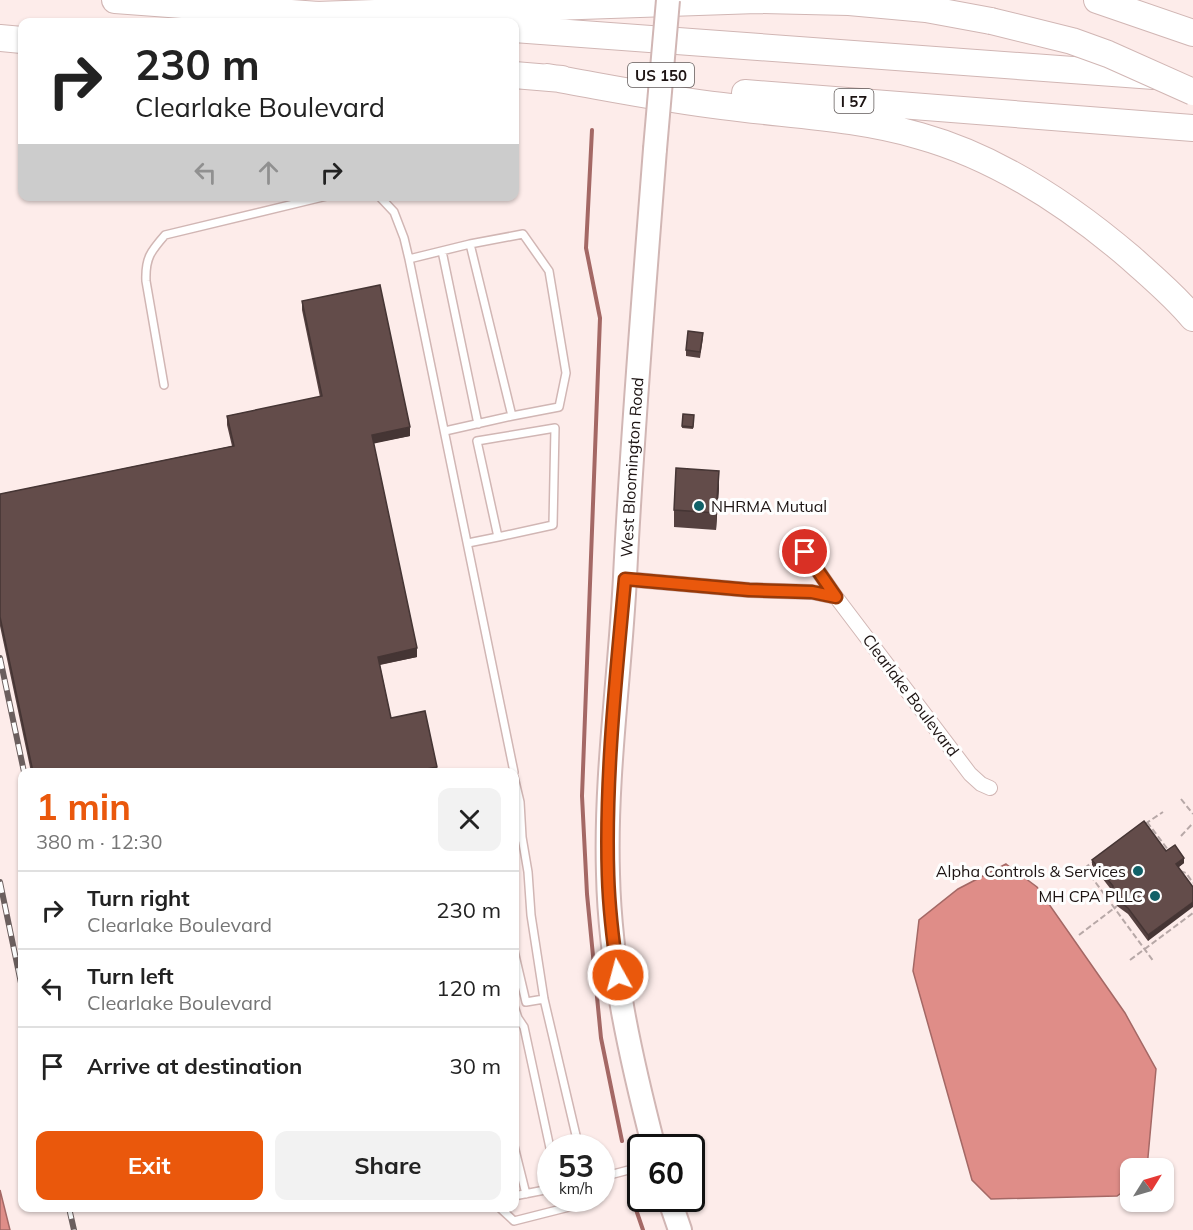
<!DOCTYPE html>
<meta charset="utf-8">
<style>
body{margin:0;font-family:Mulish,sans-serif;background:#f2f2f2;color:#222;height:100vh;display:flex;flex-direction:column;font-size:22px;white-space:nowrap}
*{box-sizing:border-box;margin:0}
p{font-size:20px;color:#767676}
.icon{flex:none;width:33px;height:33px;fill:none;stroke:currentColor;stroke-width:2;stroke-linecap:round;stroke-linejoin:round}
.map{position:relative;flex:1;overflow:hidden}
.details{position:absolute;left:18px;top:768px;width:501px;height:444px;display:flex;flex-direction:column;background:#fff;border-radius:12px;box-shadow:0 2px 4px #0004}
.details>*{flex:none}
.banner{position:absolute;left:18px;top:18px;width:501px;height:183px;border-radius:12px;box-shadow:0 2px 4px #0004;background:#fff;color:#222;overflow:hidden}
.needle{width:39px;rotate:53deg}
.fabs{position:absolute;left:1120px;top:1158px;display:grid;gap:12px}
.fabs a{display:grid;place-items:center;width:54px;height:54px;border-radius:12px;background:#fff;box-shadow:0 2px 4px #0004;font-size:30px}
.speed{position:absolute;left:537px;top:1134px;display:flex;gap:12px;font-size:30px;font-weight:700;text-align:center}
.speed>*{display:grid;place-content:center;width:78px;height:78px;border-radius:50%;background:#fff;box-shadow:0 2px 4px #0004;line-height:1}
.speed small{font-size:15px;font-weight:400}
.speed .limit{border:3px solid #111;border-radius:9px;background:#fff;color:#111}
.pin{position:absolute;display:grid;place-items:center;width:51px;height:51px;color:#fff;margin:-26px;border:3px solid #fff;border-radius:50%;box-shadow:0 2px 6px #0007}
.me{position:absolute;width:66px;margin:-33px;rotate:353deg;stroke-linejoin:round;filter:drop-shadow(0 0 4px #0008)}
.turn{display:flex;align-items:center;gap:21px;height:126px;padding:0 18px;font-size:27px}
.turn .icon{width:78px;height:78px;stroke-width:2.5}
.turn b{display:block;font-size:42px;line-height:51px}
.lanes{display:flex;align-items:center;height:57px;padding:0 18px;background:#0003;justify-content:center;gap:30px;direction:ltr}
.lanes .off{opacity:.35}
.round{display:grid;place-items:center;flex:none;width:63px;height:63px;border-radius:12px;background:#f2f2f2}
.headline{display:flex;align-items:center;justify-content:space-between;height:102px;padding:0 18px}
h1{font-size:36px;font-weight:700;line-height:45px;color:#ea580c}
.primary-button{display:flex;gap:12px;margin-top:auto;padding:12px 18px}
.primary-button a{flex:1;height:69px;border-radius:12px;background:#ea580c;color:#fff;font-size:24px;font-weight:700;line-height:69px;text-align:center}
.primary-button a+a{background:#f2f2f2;color:#222}
ul{padding:0;list-style:none}
li{display:flex;align-items:center;gap:18px;height:78px;padding:0 18px;border-top:2px solid #e0e0e0}
li div{flex:1}
li b{display:block;font-size:22px}
li em{font-style:normal}
.map>svg:first-child{display:block}
.water{fill:#df8d88;stroke:#a46865;stroke-width:1.5}
.lines{fill:none;stroke-linecap:round;stroke-linejoin:round}
.stream{stroke:#a46865;stroke-width:4}
.lane-casing{stroke:#d1b6b4;stroke-width:10}
.street-casing{stroke:#d1b6b4;stroke-width:16}
.primary-casing{stroke:#d1b6b4;stroke-width:26}
.highway-casing{stroke:#d1b6b4;stroke-width:28}
.path{stroke:#b7a8a7;stroke-width:2;stroke-dasharray:6 3;stroke-linecap:butt}
.lane{stroke:#fff;stroke-width:7}
.street{stroke:#fff;stroke-width:14}
.primary{stroke:#fff;stroke-width:22}
.highway{stroke:#fff;stroke-width:26}
.rail-casing{stroke:#6b5f5e;stroke-width:6}
.rail{stroke:#fefefe;stroke-width:4;stroke-dasharray:11;stroke-linecap:butt}
.primary-bridge-casing{stroke:#d1b6b4;stroke-width:26;stroke-linecap:butt}
.highway-bridge-casing{stroke:#d1b6b4;stroke-width:28;stroke-linecap:butt}
.primary-bridge{stroke:#fff;stroke-width:22}
.highway-bridge{stroke:#fff;stroke-width:26}
.wall{fill:#554140}
.shaded-wall{fill:#453534}
.building{fill:#634c4a;stroke:#453534;stroke-width:1.5}
.route-casing{stroke:#983908;stroke-width:15}
.route{stroke:#ea580c;stroke-width:10}
.poi-dot{fill:#116168;stroke:#fefefe;stroke-width:2}
.labels{text-anchor:middle;dominant-baseline:central;stroke-width:6;stroke-linejoin:round;paint-order:stroke}
.shield{fill:#fefefe;stroke:#605a59;stroke-width:1.5}
.shield-label{font-size:15px;font-weight:bold;fill:#1c1312}
.street-label{font-size:16px;fill:#1c1312;stroke:#fefefe}
.poi-label{font-size:16px;fill:#1c1312;stroke:#fefefe;text-anchor:end}
</style>
<div class="map">
<svg width="1193" height="1230" viewBox="0 0 1193 1230">
<rect width="100%" height="100%" fill="#fdecea"/>
<path class="water" d="M 1006,864 L 1037,887 L 1125,1013 L 1156,1069 L 1147,1168 L 1131,1168 L 1131,1186 L 1117,1196 L 991,1199 L 972,1180 L 913,971 L 919,920 L 958,889 Z
M 0,1190 L 10,1230 L 0,1230 Z"/>
<g class="lines">
<path class="stream" d="M 592,130 L 586,248 L 600,318 L 582,796 L 587,894 L 601,1038 L 622,1141
M 631,1195 L 643,1230"/>
<g class="lane-casing">
<path id="lane" d="M 379,196 L 394,212 L 404,238 L 409,259 L 514,772
M 470,244 L 523,234 L 549,271 L 566,373 L 559,407 L 512,416
M 442,251 L 478,424
M 409,259 L 470,244 L 512,416 L 445,431
M 164,385 L 146,281 C 145,258 151,251 165,235 L 327,196
M 468,543 L 498,537 L 477,441 L 555,428 L 553,525 L 498,537
M 514,777 L 520,802 L 522,837
M 514,839 L 522,837 L 528,872 L 531,915 L 544,999 L 579,1148
M 514,951 L 526,1002 L 544,999
M 514,1006 L 518,1018 L 524,1027 L 550,1148
M 514,1146 L 526,1194
M 602,1177 L 640,1167
M 514,1196 L 550,1189
M 500,1208 L 514,1221 L 581,1204 L 584,1198"/>
</g>
<g class="street-casing">
<path id="street" d="M 805,552 L 836,597
M 625,579 L 749,590 L 812,592 L 836,597 L 970,774 L 981,784 L 990,788"/>
</g>
<g class="primary-casing">
<g id="primary">
<path id="s1" d="M 654,1148 C 631,1059 610,967 608,874 C 605,775 620,676 625,577 C 632,434 644,292 655,149"/>
<path d="M 669,1198 L 680,1230"/>
</g>
</g>
<g class="highway-casing">
<path id="highway" d="M 115,0 L 332,16
M 1097,0 L 1193,33
M 316,15 L 757,0 L 849,2 L 926,9 L 991,21
M 514,29 L 1154,76
M 0,38 L 22,40
M 514,75 L 562,79
M 547,77 C 605,87 663,99 722,106 C 787,115 856,117 920,136 C 999,158 1069,205 1131,258 C 1152,277 1175,296 1193,318
M 745,93 L 1193,128"/>
</g>
<path class="path" d="M 1181,799 L 1193,814
M 1147,822 L 1169,851
M 1145,824 L 1163,812
M 1181,836 L 1193,823
M 1085,868 L 1154,962
M 1180,871 L 1186,873 L 1193,883
M 1070,879 L 1094,861
M 1079,935 L 1117,906
M 1130,960 L 1193,913"/>
<use href="#lane" class="lane"/>
<use href="#street" class="street"/>
<use href="#primary" class="primary"/>
<use href="#highway" class="highway"/>
<g class="rail-casing">
<path id="rail" d="M 0,658 L 24,772
M 0,882 L 22,988
M 69,1208 L 74,1230"/>
</g>
<use href="#rail" class="rail"/>
<g class="primary-bridge-casing">
<path id="primary-bridge" d="M 655,149 L 668,0"/>
</g>
<g class="highway-bridge-casing">
<path id="highway-bridge" d="M 991,21 L 1072,41 L 1108,54 L 1193,92"/>
</g>
<use href="#primary-bridge" class="primary-bridge"/>
<use href="#highway-bridge" class="highway-bridge"/>
</g>
<path class="wall" d="M 302,301 L 410,436 L 373,443 L 417,657 L 380,665 L 391,718 L 437,772 L 31,772 L 0,626 L 0,494 L 232,446 L 227,425 L 227,416 L 320,397 L 302,310 Z
M 703,338 L 700,358 L 686,356 L 686,350 Z
M 683,414 L 694,415 L 693,429 L 682,428 Z
M 719,487 L 716,530 L 674,527 L 674,510 Z
M 1092,860 L 1184,863 L 1179,867 L 1148,941 L 1128,914 L 1117,906 L 1113,896 L 1113,892 L 1092,865 Z"/>
<path class="shaded-wall" d="M 410,427 L 410,436 L 372,444 L 372,435 Z
M 719,471 L 719,487 L 716,530 L 716,513 Z
M 417,648 L 417,657 L 378,665 L 378,657 Z
M 437,767 L 437,772 L 411,772 Z
M 1184,858 L 1184,863 L 1176,869 L 1176,864 Z
M 1193,902 L 1193,907 L 1148,941 L 1148,935 Z"/>
<path class="building" d="M 380,285 L 410,427 L 372,435 L 417,648 L 378,657 L 391,718 L 425,711 L 437,767 L 411,772 L 33,772 L 0,617 L 0,494 L 234,446 L 227,416 L 322,396 L 302,301 Z
M 688,331 L 703,333 L 700,352 L 686,350 Z
M 683,414 L 694,415 L 693,427 L 682,426 Z
M 676,468 L 719,471 L 716,513 L 674,510 Z
M 1144,821 L 1166,851 L 1175,845 L 1184,858 L 1176,864 L 1193,887 L 1193,902 L 1148,935 L 1128,908 L 1117,900 L 1113,890 L 1113,886 L 1092,860 Z"/>
<g class="lines">
<g class="route-casing">
<path id="route" d="M 618,975 C 613,942 609,908 608,875 C 605,777 616,677 625,579 L 749,590 L 812,592 L 836,597 L 805,552"/>
</g>
<use href="#route" class="route"/>
</g>
<g class="poi-dot">
<circle cx="699" cy="506" r="6"/>
<circle cx="1138" cy="871" r="6"/>
<circle cx="1155" cy="896" r="6"/>
</g>
<g class="labels">
<g class="shield">
<rect x="628" y="63" width="66" height="24" rx="4.5"/>
<rect x="834.5" y="89" width="39" height="24" rx="4.5"/>
</g>
<g class="shield-label">
<text x="661" y="75">US 150</text>
<text x="854" y="101">I 57</text>
</g>
<g class="street-label">
<text stroke="none"><textPath href="#s1" startOffset="686">West Bloomington Road</textPath></text>
<text transform="translate(911 695) rotate(53)">Clearlake Boulevard</text>
</g>
<g class="poi-label">
<text x="711" y="506" text-anchor="start">NHRMA Mutual</text>
<text x="1126" y="871">Alpha Controls &amp; Services</text>
<text x="1143" y="896">MH CPA PLLC</text>
</g>
</g>
</svg>
<div class="fabs">
<a><svg class="needle" viewBox="-14 -14 28 28"><path d="M0-13l5 13h-10z" fill="#e53935"/><path d="M0 13l5-13h-10z" fill="#767676"/></svg></a>
</div>
<div class="speed"><div>53<small>km/h</small></div><div class="limit">60</div></div>
<div class="pin" style="left:805px;top:552px;background:#d93025"><svg class="icon" aria-label="arrive" viewBox="0 0 24 24"><path d="M6 21V4h12l-3 4 3 4H6"/></svg></div>
<svg class="me" style="left:618px;top:975px" viewBox="-20 -20 40 40"><circle r="17" fill="#ea580c" stroke="#fff" stroke-width="3"/><path d="M0-11L8 9 0 5-8 9z" fill="#fff"/></svg>
<div class="banner">
<div class="turn"><svg class="icon" aria-label="right" viewBox="0 0 24 24"><path d="M7 20v-9h11M14 6l5 5-5 5"/></svg><div><b>230 m</b>Clearlake Boulevard</div></div>
<div class="lanes"><svg class="icon off" aria-label="left" viewBox="0 0 24 24"><path d="M17 20v-9H6M10 6l-5 5 5 5"/></svg><svg class="icon off" aria-label="ahead" viewBox="0 0 24 24"><path d="M12 20V5M6 11l6-6 6 6"/></svg><svg class="icon" aria-label="right" viewBox="0 0 24 24"><path d="M7 20v-9h11M14 6l5 5-5 5"/></svg></div>
</div>
<section class="details">
<div class="headline"><div><h1>1 min</h1><p>380 m · 12:30</p></div><a class="round"><svg class="icon" aria-label="close" viewBox="0 0 24 24"><path d="M6 6l12 12M18 6L6 18"/></svg></a></div>
<ul>
<li><svg class="icon" aria-label="right" viewBox="0 0 24 24"><path d="M7 20v-9h11M14 6l5 5-5 5"/></svg><div><b>Turn right</b><p>Clearlake Boulevard</p></div><em>230 m</em></li>
<li><svg class="icon" aria-label="left" viewBox="0 0 24 24"><path d="M17 20v-9H6M10 6l-5 5 5 5"/></svg><div><b>Turn left</b><p>Clearlake Boulevard</p></div><em>120 m</em></li>
<li><svg class="icon" aria-label="arrive" viewBox="0 0 24 24"><path d="M6 21V4h12l-3 4 3 4H6"/></svg><div><b>Arrive at destination</b></div><em>30 m</em></li>
</ul>
<div class="primary-button"><a>Exit</a><a>Share</a></div>
</section>
</div>
